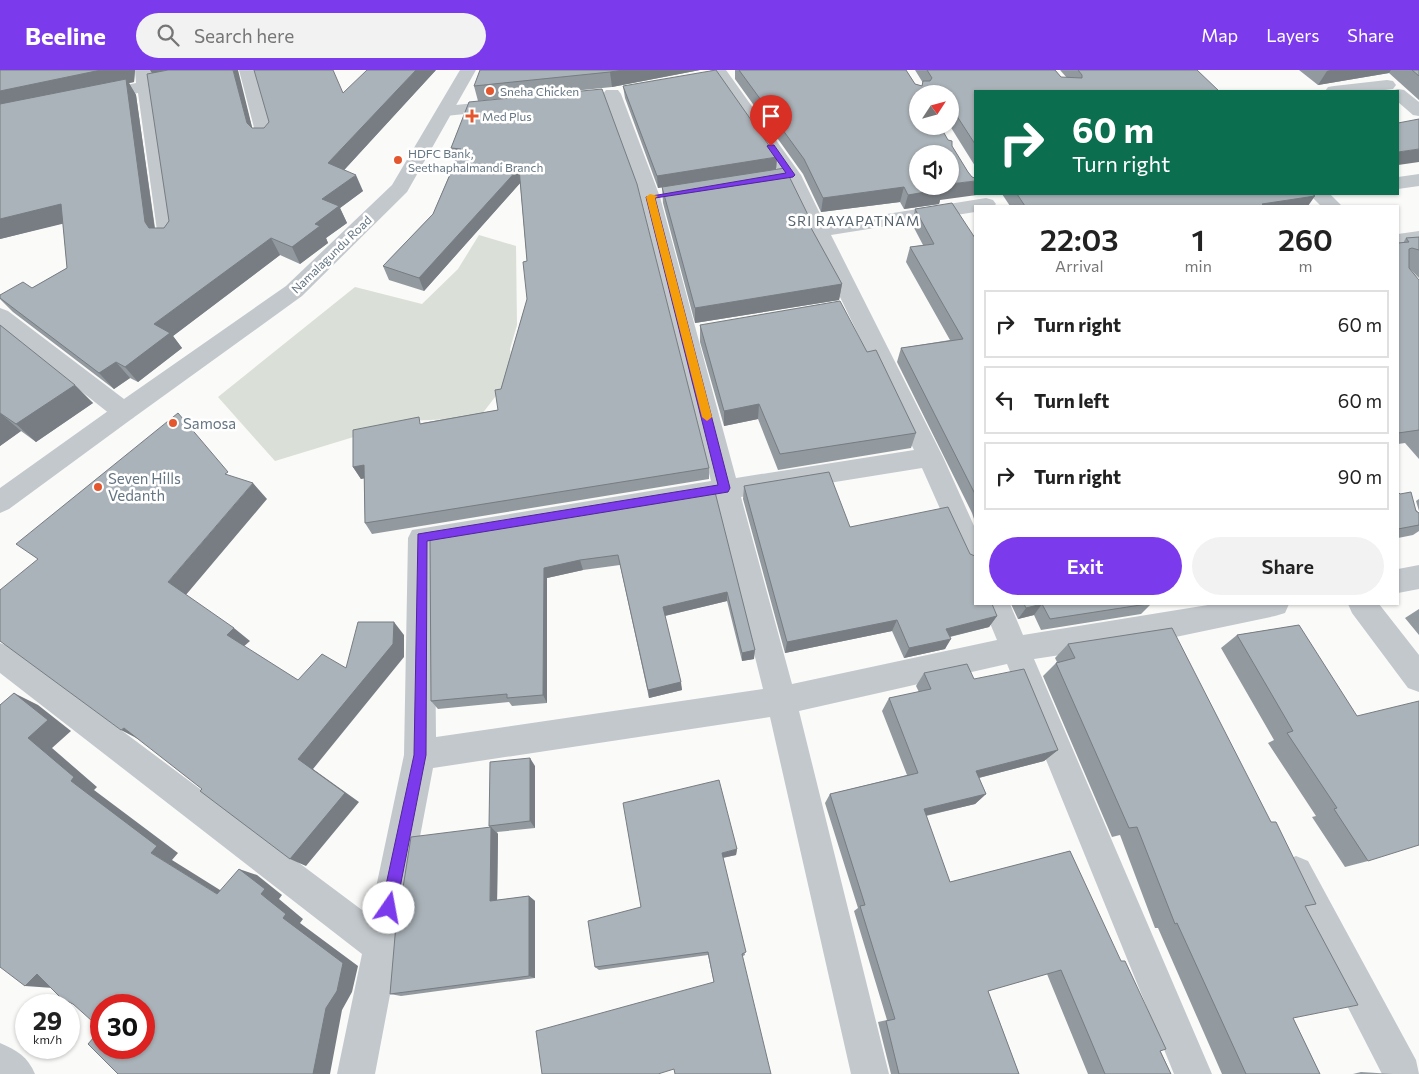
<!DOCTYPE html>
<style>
body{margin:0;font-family:Commissioner,sans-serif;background:#f2f2f2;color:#222;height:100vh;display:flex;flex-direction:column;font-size:19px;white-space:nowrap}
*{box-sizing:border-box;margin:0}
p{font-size:16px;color:#767676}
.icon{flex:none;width:28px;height:28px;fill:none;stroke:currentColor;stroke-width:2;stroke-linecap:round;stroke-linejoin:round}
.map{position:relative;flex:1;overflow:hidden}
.drawer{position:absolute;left:974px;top:135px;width:425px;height:400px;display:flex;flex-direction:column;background:#fff;border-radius:0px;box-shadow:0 1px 4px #0004}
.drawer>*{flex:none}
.hud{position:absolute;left:974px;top:20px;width:425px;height:105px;border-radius:0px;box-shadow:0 1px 4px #0004;background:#0b6e4f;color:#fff;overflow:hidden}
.needle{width:32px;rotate:54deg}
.tools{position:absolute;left:909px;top:15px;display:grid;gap:10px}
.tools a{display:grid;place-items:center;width:50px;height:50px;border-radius:50%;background:#fff;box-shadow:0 1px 4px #0004;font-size:25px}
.speed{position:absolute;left:15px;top:924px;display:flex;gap:10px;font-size:25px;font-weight:700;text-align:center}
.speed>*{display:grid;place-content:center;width:65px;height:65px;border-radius:50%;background:#fff;box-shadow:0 1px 4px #0004;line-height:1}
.speed small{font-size:12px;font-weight:400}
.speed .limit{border:8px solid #d22;background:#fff;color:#111}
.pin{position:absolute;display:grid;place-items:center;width:42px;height:42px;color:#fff;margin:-51px -21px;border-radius:50% 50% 50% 0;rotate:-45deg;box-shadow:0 0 5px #0007}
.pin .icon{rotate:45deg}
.me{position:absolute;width:55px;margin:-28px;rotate:12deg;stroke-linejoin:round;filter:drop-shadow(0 0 4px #0008)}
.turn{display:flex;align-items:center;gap:18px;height:105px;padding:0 15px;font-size:22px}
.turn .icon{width:65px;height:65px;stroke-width:2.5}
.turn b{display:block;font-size:35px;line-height:42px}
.eta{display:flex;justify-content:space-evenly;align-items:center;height:85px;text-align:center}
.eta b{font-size:30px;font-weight:600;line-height:35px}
.button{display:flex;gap:10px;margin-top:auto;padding:10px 15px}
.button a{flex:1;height:58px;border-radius:30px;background:#7c3aed;color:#fff;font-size:20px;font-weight:600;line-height:58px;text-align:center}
.button a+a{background:#f2f2f2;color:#222}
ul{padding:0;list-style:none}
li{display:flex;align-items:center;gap:15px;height:68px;margin:0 10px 8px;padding:0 5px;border:2px solid #e0e0e0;border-radius:0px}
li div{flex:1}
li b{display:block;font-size:19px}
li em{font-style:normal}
header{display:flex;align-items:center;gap:30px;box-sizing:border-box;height:70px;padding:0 25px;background:#7c3aed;color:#fff}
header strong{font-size:24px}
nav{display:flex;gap:28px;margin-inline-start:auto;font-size:18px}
.search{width:350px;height:45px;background:#f2f2f2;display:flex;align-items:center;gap:12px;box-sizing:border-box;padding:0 18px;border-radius:28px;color:#767676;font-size:19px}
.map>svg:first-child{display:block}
.green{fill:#dadfd7}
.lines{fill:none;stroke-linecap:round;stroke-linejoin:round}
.minor{fill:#c3c8cc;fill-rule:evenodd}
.tertiary{fill:#c3c8cc;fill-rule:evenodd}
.wall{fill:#929a9f}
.shaded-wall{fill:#777d82}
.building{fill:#aab3b9;stroke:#777d82;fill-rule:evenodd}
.route{fill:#7c3aed;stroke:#51269a}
.slow{fill:#f59e0b}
.poi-dot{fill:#e4572e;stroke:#fff;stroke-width:2}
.labels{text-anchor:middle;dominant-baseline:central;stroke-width:5;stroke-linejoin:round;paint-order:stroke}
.far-poi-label{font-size:12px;fill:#657683;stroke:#fff;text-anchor:start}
.far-street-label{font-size:12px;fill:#657683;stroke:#fff}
.far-neighbourhood-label{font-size:14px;letter-spacing:1px;fill:#57646e;stroke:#fff}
.poi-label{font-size:15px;fill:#657683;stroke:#fff;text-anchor:start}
</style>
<header>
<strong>Beeline</strong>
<div class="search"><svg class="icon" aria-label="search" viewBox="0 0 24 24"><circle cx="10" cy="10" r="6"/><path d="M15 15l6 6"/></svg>Search here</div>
<nav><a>Map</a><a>Layers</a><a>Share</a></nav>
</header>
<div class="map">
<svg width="1419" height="1004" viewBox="0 0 1419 1004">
<rect width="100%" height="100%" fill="#fafaf8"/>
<path class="green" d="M 479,165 L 516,176 L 517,255 L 510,279 L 512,293 L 505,314 L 482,344 L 452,349 L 406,351 L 275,391 L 218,327 L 355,217 L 422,234 L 458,199 Z"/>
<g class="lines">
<path class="minor" d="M 135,0 L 151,0 L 153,10 L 200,0 L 232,0 L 230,4 L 155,20 L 178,168 L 175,173 L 168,174 L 161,173 L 158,168 L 138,23 L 96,32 L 90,31 L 87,27 L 90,23 L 136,13 Z
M 239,0 L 255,0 L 275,69 L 272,73 L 260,73 L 257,69 Z
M 710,0 L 726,0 L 801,105 L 825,154 L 986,128 L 993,130 L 996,134 L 994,136 L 975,136 L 975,142 L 831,165 L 943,387 L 975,458 L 975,499 L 965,495 L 922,398 L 741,427 L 792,614 L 997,570 L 982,534 L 1010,534 L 1023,565 L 1214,534 L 1289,534 L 1285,543 L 1275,546 L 1166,569 L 1034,589 L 1212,1004 L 1174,1004 L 1007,594 L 799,641 L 889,1004 L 851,1004 L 770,647 L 433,698 L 375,1004 L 337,1004 L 362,884 L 0,603 L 0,573 L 10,577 L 370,846 L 404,685 L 408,468 L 412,460 L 711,411 L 640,127 L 603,24 L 606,20 L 618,20 L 621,24 L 660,127 L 736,408 L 914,380 L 781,105 ZM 716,431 L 763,619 L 436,667 L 434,477 Z
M 1387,10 L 1393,11 L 1396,15 L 1393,19 L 1377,21 L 1325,21 L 1328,17 L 1334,16 Z
M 1398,19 L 1404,20 L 1419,32 L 1419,46 L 1413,45 L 1398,32 L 1398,21 L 1391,21 Z
M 504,30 L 510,31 L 513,35 L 510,39 L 446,46 L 440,45 L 437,41 L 440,37 L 446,36 Z
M 1419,104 L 1419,116 L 1398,119 L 1398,107 Z
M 1309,124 L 1330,124 L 1342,136 L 1321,136 Z
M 1419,161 L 1419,173 L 1398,176 L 1398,164 Z
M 124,333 L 133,336 L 136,342 L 133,348 L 9,439 L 0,443 L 0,418 L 115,336 Z
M 1419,495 L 1419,519 L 1398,523 L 1398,499 Z
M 1348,534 L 1379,534 L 1419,585 L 1419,622 L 1408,618 L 1352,543 Z
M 1296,786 L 1308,791 L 1416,990 L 1419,1004 L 1382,1004 L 1279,803 L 1284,791 Z
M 0,973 C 17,980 28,987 35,1004 L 0,1004 Z"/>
<path class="tertiary" d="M 460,0 L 476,0 L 407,122 L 302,226 L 133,348 L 124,351 L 115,348 L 0,257 L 0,238 L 8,241 L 124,329 L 286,216 L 392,115 Z"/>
</g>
<path class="wall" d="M 0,0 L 135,0 L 134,12 L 129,13 L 136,25 L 155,158 L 164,158 L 169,151 L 237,0 L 252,58 L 264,58 L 343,23 L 436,0 L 344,100 L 363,121 L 340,138 L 347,153 L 326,168 L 328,173 L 300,194 L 280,185 L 173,266 L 182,278 L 138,312 L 130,308 L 114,319 L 13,242 L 0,229 L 0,225 L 32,218 L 67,198 L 63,153 L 0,169 Z
M 480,0 L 700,0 L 612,17 L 478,31 L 474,16 Z
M 735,0 L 906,0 L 915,14 L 922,16 L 923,13 L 915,0 L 1055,0 L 1061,7 L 1067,8 L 1060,0 L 1197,0 L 975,21 L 975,96 L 950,56 L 950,24 L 918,24 L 940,130 L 939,134 L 904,139 L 900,132 L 821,142 L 803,104 L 735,9 Z
M 1299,0 L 1419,0 L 1419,30 L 1389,3 L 1318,15 Z
M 623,16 L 777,87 L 776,100 L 809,147 L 808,153 L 842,214 L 839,230 L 695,253 L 663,133 L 662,117 L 658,118 L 625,28 Z
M 469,32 L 709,398 L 709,409 L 372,464 L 365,453 L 364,408 L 361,409 L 353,397 L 422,353 L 498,340 L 501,319 L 527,229 L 527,191 L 520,113 L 424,221 L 389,210 L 383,196 L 433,144 L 455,92 L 451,78 Z
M 1002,124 L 1312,124 L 1308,136 L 1010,136 Z
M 915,139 L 975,168 L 975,452 L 972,443 L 897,292 L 901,278 L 950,270 L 906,192 L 910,177 L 923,175 L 912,154 Z
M 1419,167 L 1419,208 L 1409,198 L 1419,210 L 1419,389 L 1405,373 L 1398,374 L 1398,173 L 1403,173 L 1406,168 Z
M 0,255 L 93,333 L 36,372 L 21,361 L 0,376 Z
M 700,255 L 867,282 L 916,363 L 911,378 L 778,400 L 758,349 L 724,356 L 700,272 Z
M 744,416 L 850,457 L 970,484 L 975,534 L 997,546 L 989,557 L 950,567 L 945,579 L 904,588 L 892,561 L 785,583 L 743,429 Z
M 715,422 L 754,589 L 742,591 L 727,531 L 665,546 L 682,620 L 649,628 L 620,495 L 583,500 L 547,508 L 547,633 L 512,636 L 509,632 L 438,639 L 431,631 L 430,468 Z
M 1398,422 L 1419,443 L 1419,461 L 1413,465 L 1398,468 Z
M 1419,429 L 1419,441 L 1416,431 Z
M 1011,534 L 1151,534 L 1141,544 L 1041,560 L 1034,545 L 1018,549 Z
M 1419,539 L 1419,565 L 1405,548 Z
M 1299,555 L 1368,791 L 1345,797 L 1312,747 L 1316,746 L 1268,673 L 1274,670 L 1221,578 L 1237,565 Z
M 1068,574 L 1271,752 L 1316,834 L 1305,836 L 1293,948 L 1320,1004 L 1222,1004 L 1158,858 L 1155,858 L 1120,765 L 1112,767 L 1043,606 L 1057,592 L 1055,588 Z
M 924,603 L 974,609 L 1058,680 L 1044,691 L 979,708 L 986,724 L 975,734 L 926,746 L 950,812 L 1070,781 L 1171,1004 L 1088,1004 L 1047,904 L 988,921 L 1019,1004 L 890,1004 L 891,1004 L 878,952 L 887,950 L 854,841 L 858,838 L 825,733 L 830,724 L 907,705 L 882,641 L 889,628 L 919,622 L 916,616 Z
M 535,696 L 535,758 L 497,762 L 498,764 L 497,830 L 529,826 L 535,831 L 535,908 L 401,926 L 390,924 L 399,843 L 490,758 L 489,756 Z
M 737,779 L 736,785 L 723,788 L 745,885 L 743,886 L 714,913 L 708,885 L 599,900 L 595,897 L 641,837 Z
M 1361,1002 L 1393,1004 L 1353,1004 Z"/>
<path class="shaded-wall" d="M 101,0 L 135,0 L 134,12 L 129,13 L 136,25 L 156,168 L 0,40 L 0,21 Z
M 150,0 L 189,0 L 154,7 Z
M 233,0 L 238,0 L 255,69 L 247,53 Z
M 416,0 L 436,0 L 335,110 L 328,93 Z
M 623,0 L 700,0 L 612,17 L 610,2 Z
M 1330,0 L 1391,0 L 1389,3 L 1318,15 L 1327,1 Z
M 1419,79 L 1419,92 L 1398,95 L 1398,82 Z
M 777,87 L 776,100 L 658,118 L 657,106 Z
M 519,98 L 522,111 L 424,221 L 419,208 Z
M 356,105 L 363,121 L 340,138 L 347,153 L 326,168 L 328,173 L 300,194 L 292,177 L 315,154 L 322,129 Z
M 975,111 L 975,124 L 984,124 L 940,130 L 939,134 L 904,139 L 908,125 L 941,116 L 950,116 L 950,114 Z
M 904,117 L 900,132 L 821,142 L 823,128 Z
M 1315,126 L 1308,136 L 1260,136 L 1262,134 Z
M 61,134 L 74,151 L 0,169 L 0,149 Z
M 271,168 L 280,185 L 173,266 L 182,278 L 138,312 L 125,297 L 154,254 Z
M 842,214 L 839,230 L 695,253 L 695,238 Z
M 116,292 L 130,308 L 114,319 L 99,303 Z
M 75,315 L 93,333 L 36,372 L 16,354 Z
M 759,334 L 758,349 L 724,356 L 724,341 Z
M 0,343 L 21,361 L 0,376 Z
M 364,395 L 371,407 L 361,409 L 353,397 Z
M 253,413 L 267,429 L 185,526 L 168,512 Z
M 580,490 L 583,500 L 547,508 L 547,633 L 543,625 L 544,498 Z
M 727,522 L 727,531 L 664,546 L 663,537 Z
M 1042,534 L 1034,545 L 1018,549 L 1026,538 Z
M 997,546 L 989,557 L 940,569 L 946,559 Z
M 897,550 L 892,561 L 785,583 L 787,572 Z
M 394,552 L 404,565 L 404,587 L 313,699 L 359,732 L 306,796 L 290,789 L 298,689 Z
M 234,558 L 250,571 L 242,578 L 227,565 Z
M 951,569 L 945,579 L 904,588 L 909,578 Z
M 755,580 L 754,589 L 742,591 L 742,583 Z
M 681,612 L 682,620 L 649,628 L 648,620 Z
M 14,623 L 38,635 L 71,661 L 52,678 L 97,717 L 94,720 L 178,783 L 172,790 L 236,830 L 217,824 L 151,783 L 71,711 L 28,668 Z
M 124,658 L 142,671 L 121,660 Z
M 1058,680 L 1044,691 L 966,711 L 976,701 Z
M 530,688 L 535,696 L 535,758 L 530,751 Z
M 986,724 L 975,734 L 915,748 L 924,739 Z
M 491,757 L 498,764 L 497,836 L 490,831 Z
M 737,779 L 736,785 L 721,788 L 722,783 Z
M 239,799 L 257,805 L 282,825 L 279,829 L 303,849 L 300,853 L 358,896 L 352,922 L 342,940 L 330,1004 L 313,1004 L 283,848 Z
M 529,826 L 535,831 L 535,908 L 529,906 Z
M 37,904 L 53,918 L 25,916 Z"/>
<path class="building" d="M 0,0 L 101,0 L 0,21 Z
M 168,0 L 233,0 L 247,53 L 252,58 L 264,58 L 269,52 L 254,0 L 333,0 L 343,23 L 367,0 L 416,0 L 328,93 L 356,105 L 322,129 L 339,136 L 315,154 L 320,156 L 292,177 L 271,168 L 154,254 L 170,263 L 125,297 L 116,292 L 99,303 L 0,228 L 0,225 L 23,212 L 32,218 L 67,198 L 61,134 L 0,149 L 0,34 L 126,9 L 145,152 L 149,158 L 164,158 L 169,151 L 147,4 Z
M 480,0 L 623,0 L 610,2 L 474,16 Z
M 716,0 L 777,87 L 657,106 L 623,16 Z
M 739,0 L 906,0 L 915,14 L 922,16 L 923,11 L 930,11 L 932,8 L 927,0 L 1055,0 L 1061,7 L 1082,8 L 1082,5 L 1078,0 L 1197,0 L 1219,21 L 975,21 L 975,74 L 953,40 L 950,40 L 950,24 L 918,24 L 918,56 L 940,56 L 948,70 L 952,71 L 952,76 L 968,102 L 972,107 L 975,108 L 975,111 L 950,114 L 950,84 L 918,84 L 918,116 L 941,116 L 943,119 L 908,125 L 904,117 L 823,128 L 804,89 Z
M 1412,0 L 1419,0 L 1419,6 Z
M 602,19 L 637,114 L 709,398 L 365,453 L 364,395 L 353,397 L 353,360 L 419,347 L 420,354 L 498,340 L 495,320 L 501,319 L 527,229 L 523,192 L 527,191 L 519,98 L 419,208 L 383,196 L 433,144 L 461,79 L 451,78 L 469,32 Z
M 1419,49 L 1419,79 L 1398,82 L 1398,53 Z
M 785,98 L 809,147 L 805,147 L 842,214 L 695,238 L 662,117 Z
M 1017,124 L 1312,124 L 1315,126 L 1262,134 L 1264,136 L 1025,136 Z
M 952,133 L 975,168 L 975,424 L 901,278 L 963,269 L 910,177 L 934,174 L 915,139 Z
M 1419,167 L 1419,180 L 1412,178 L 1409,179 L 1409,198 L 1419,210 L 1419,360 L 1398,363 L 1398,173 L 1409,172 L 1406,168 Z
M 840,231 L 867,282 L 876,280 L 916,363 L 780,384 L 759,334 L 724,341 L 700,255 Z
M 0,255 L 75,315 L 16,354 L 0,343 Z
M 178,343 L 228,402 L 225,404 L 253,413 L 168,512 L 234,558 L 227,565 L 298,610 L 322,584 L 346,598 L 358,552 L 394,552 L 393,574 L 298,689 L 345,723 L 290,789 L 200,721 L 202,719 L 124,658 L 121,660 L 0,571 L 0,520 L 38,489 L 16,474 Z
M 829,402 L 850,457 L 948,437 L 970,484 L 975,486 L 975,534 L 992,534 L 997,546 L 946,559 L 951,569 L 909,578 L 897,550 L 787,572 L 744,416 Z
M 715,422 L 755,580 L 742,583 L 727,522 L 663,537 L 681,612 L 648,620 L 618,485 L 580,490 L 544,498 L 543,625 L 507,628 L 507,624 L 431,631 L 430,468 Z
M 1398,422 L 1400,424 L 1411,422 L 1416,441 L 1419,443 L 1419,455 L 1398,459 Z
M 1024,534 L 1147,534 L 1050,549 L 1042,534 L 1026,538 Z
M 1299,555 L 1357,646 L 1419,631 L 1419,775 L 1368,791 L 1334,739 L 1337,738 L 1287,663 L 1293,661 L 1237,565 Z
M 1172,558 L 1271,752 L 1276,752 L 1316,834 L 1305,836 L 1358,935 L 1293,948 L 1320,1004 L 1246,1004 L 1177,853 L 1175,854 L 1137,757 L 1129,758 L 1056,593 L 1075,588 L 1068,574 Z
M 967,594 L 974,609 L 1024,599 L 1058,680 L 976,701 L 986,724 L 924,739 L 950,812 L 1070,781 L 1121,891 L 1125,891 L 1166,979 L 1160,981 L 1171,1004 L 1105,1004 L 1061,900 L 988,921 L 1019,1004 L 899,1004 L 886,951 L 895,949 L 860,836 L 865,835 L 830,724 L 918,703 L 889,628 L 931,619 L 924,603 Z
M 14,623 L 48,650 L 28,668 L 74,707 L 71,711 L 157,776 L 151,783 L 217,824 L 239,799 L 265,819 L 261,824 L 286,844 L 283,848 L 343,893 L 337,921 L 326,938 L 313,1004 L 118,1004 L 88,974 L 101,959 L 73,934 L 62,929 L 37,904 L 25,916 L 0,897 L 0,635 ZM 101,935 L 144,935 L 144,978 L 101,978 Z
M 530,688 L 530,751 L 489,756 L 490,692 Z
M 719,710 L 737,779 L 722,783 L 746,882 L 742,884 L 771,1004 L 675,1004 L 674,999 L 658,1004 L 542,1004 L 536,961 L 714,912 L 708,882 L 595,897 L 588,851 L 641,837 L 623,733 Z
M 491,757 L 490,831 L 529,826 L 529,906 L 390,924 L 397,843 L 399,843 L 411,767 Z"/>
<path class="route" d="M 769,75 L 774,75 L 795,105 L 793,107 L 655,128 L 730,418 L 728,422 L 427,471 L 426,685 L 396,838 L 394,843 L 389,845 L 384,843 L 381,838 L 414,685 L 418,464 L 718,415 L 646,127 L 786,103 L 767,76 Z"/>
<path class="slow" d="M 650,124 L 658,126 L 655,128 L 712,347 L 707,351 L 702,347 L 646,127 Z"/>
<g class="poi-dot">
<circle cx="490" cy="21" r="5"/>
<path d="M469.5 38.5h5v5h5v5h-5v5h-5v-5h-5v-5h5z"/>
<circle cx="398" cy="90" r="5"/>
<circle cx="173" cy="353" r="5"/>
<circle cx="98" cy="417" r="5"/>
</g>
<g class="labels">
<g class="far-poi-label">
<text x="500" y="21">Sneha Chicken</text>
<text x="482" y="46">Med Plus</text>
<text x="408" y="83">HDFC Bank,<tspan x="408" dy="14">Seethaphalmandi Branch</tspan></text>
</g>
<g class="far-street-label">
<text transform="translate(331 184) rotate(-44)">Namalagundu Road</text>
</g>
<g class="far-neighbourhood-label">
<text x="854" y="150">SRI RAYAPATNAM</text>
</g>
<g class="poi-label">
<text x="183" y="353">Samosa</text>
<text x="108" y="408">Seven Hills<tspan x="108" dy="17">Vedanth</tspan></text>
</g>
</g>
</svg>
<div class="tools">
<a><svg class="needle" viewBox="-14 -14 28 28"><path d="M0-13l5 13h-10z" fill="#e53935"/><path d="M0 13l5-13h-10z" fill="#767676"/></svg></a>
<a><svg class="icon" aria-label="sound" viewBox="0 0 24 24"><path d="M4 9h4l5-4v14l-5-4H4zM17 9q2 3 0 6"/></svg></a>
</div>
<div class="speed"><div>29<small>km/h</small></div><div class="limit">30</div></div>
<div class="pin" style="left:771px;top:76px;background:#d93025"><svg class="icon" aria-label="arrive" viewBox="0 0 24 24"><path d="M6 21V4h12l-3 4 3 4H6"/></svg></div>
<svg class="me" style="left:389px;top:838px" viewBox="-20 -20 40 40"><circle r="19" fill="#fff"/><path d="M0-13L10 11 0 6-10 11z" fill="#7c3aed"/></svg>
<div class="hud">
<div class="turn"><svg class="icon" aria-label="right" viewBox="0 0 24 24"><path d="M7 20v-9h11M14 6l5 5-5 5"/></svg><div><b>60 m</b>Turn right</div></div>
</div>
<section class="drawer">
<div class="eta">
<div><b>22:03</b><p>Arrival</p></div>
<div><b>1</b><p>min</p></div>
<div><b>260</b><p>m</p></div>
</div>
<ul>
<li><svg class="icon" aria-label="right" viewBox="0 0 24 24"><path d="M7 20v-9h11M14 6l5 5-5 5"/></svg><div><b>Turn right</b></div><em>60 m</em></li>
<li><svg class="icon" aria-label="left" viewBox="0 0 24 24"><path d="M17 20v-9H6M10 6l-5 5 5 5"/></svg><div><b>Turn left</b></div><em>60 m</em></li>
<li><svg class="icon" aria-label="right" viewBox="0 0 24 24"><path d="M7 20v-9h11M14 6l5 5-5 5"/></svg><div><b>Turn right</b></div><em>90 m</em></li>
</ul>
<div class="button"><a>Exit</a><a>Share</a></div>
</section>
</div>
